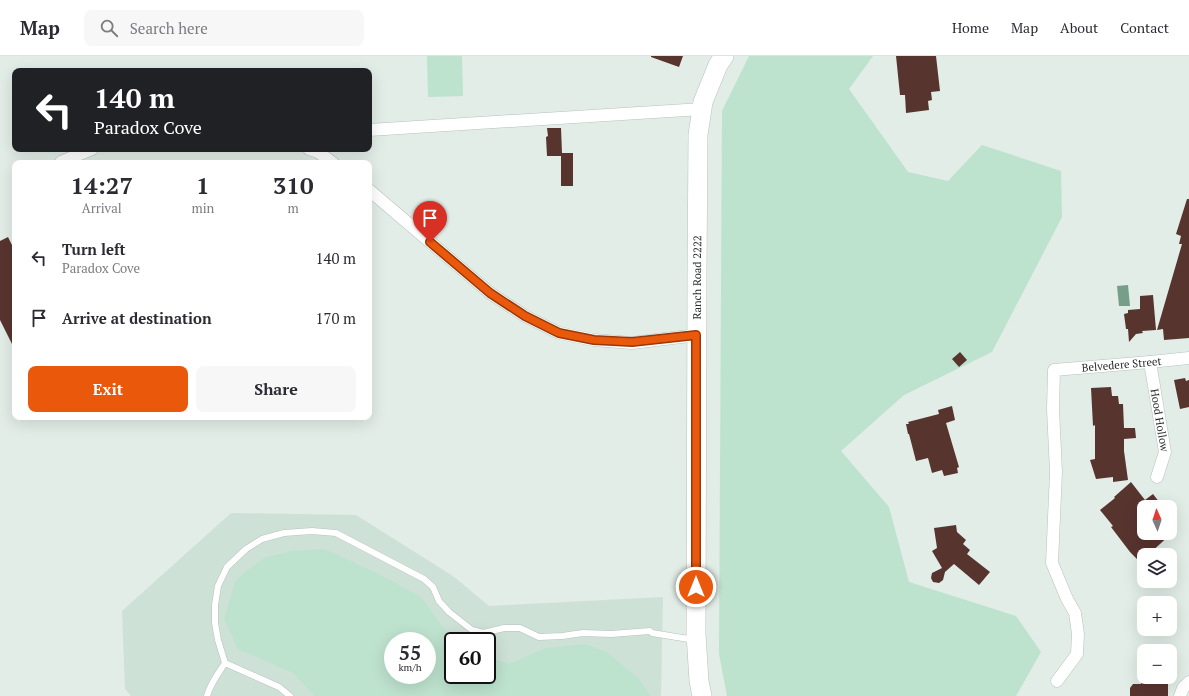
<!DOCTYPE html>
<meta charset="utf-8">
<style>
body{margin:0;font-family:"PT Serif",serif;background:#f7f7f7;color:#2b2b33;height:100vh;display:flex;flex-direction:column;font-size:15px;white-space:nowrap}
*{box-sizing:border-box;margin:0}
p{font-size:13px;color:#7c7c81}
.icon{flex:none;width:22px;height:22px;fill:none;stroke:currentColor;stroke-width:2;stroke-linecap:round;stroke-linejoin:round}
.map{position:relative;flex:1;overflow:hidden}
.drawer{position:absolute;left:12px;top:104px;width:360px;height:260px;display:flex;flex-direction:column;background:#fff;border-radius:8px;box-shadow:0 4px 16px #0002}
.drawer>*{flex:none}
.top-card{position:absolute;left:12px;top:12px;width:360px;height:84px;border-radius:8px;box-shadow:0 4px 16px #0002;background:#202124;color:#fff;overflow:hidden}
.needle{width:26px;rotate:357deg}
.buttons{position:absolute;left:1137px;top:444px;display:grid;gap:8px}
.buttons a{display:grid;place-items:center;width:40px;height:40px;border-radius:8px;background:#fff;box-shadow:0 4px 16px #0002;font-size:20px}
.speed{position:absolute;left:384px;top:576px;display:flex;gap:8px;font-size:20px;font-weight:700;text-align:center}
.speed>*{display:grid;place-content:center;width:52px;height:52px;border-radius:50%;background:#fff;box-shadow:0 4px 16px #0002;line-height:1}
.speed small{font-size:10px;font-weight:400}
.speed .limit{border:2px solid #111;border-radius:6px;background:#fff;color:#111}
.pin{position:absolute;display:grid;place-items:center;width:34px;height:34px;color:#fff;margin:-41px -17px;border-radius:50% 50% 50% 0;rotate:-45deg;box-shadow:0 0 4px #0007}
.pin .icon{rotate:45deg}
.me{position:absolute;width:44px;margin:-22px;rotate:0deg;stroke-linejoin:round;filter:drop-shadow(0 0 3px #0008)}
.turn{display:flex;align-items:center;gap:14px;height:84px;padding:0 16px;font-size:18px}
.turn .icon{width:52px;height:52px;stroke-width:2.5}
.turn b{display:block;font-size:28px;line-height:34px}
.eta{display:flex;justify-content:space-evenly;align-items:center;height:68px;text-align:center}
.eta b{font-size:24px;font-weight:600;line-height:28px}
.action{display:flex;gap:8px;margin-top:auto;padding:8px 16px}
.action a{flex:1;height:46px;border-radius:8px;background:#ea580c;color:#fff;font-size:16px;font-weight:600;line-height:46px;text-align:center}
.action a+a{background:#f7f7f7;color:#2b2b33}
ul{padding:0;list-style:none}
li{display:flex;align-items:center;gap:12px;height:60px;padding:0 16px}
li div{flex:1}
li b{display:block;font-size:15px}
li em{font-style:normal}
header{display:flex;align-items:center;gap:24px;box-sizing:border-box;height:56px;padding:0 20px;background:#fff;border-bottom:1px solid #e1e1e2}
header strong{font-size:19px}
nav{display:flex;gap:22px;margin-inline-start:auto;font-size:14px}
.search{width:280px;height:36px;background:#f7f7f7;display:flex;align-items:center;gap:10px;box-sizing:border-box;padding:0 14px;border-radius:8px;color:#7c7c81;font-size:15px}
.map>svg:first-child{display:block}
.built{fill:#cee1d7;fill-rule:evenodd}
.green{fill:#bde2ce;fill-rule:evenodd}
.water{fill:#779e89}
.building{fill:#58342f}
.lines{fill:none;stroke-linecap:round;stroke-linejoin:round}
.lane-casing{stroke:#b7c2bc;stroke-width:7}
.street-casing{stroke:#b7c2bc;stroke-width:13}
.primary-casing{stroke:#b7c2bc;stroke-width:20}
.lane{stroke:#fff;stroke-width:6}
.street{stroke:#fff;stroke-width:12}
.primary{stroke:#fff;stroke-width:19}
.route-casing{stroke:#983908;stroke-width:10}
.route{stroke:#ea580c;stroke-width:7}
.labels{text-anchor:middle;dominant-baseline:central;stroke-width:4;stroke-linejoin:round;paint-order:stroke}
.street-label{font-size:11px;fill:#2a2e2c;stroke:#e1ede6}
</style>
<header>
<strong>Map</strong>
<div class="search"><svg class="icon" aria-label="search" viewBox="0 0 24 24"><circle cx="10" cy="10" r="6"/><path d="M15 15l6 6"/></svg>Search here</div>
<nav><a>Home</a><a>Map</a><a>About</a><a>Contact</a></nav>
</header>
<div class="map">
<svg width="1189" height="640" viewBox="0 0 1189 640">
<rect width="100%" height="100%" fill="#e1ede6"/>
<path class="built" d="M 231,457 L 356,459 L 453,520 L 489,550 L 663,541 L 661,640 L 131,640 L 125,633 L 122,555 ZM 393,585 L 427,585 L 427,619 L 393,619 ZM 453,585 L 487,585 L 487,619 L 453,619 Z"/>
<path class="green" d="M 427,0 L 462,0 L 463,40 L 428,41 Z
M 749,0 L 873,0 L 849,33 L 908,116 L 948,125 L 982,89 L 1061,115 L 1062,161 L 992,296 L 904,339 L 841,395 L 889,451 L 909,526 L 1016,560 L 1041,596 L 1016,640 L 727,640 L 719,598 L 722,55 Z
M 325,493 L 385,521 L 422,542 L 451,582 L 456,585 L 453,585 L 453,619 L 487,619 L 487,601 L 509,608 L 546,592 L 586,588 L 608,597 L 638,622 L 651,640 L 315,640 L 293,617 L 238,593 L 224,563 L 235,525 L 249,513 L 266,501 L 292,495 ZM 393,585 L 427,585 L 427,619 L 393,619 Z"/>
<path class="water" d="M 1128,229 L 1130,250 L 1119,250 L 1117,230 Z"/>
<path class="building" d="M 651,0 L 683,0 L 679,11 L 651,1 Z
M 896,0 L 936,0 L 940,35 L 931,36 L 932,44 L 928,45 L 929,54 L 906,57 L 905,39 L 900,39 Z
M 547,72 L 561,72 L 562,97 L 573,97 L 573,130 L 561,130 L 561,100 L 547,100 L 546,81 L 548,80 Z
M 1187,143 L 1189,143 L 1189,282 L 1164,284 L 1163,273 L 1157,274 L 1182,188 L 1179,188 L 1181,180 L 1176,178 Z
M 8,181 L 15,195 L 15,294 L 0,264 L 0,185 Z
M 1153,239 L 1156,274 L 1142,275 L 1143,277 L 1136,278 L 1129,286 L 1128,273 L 1126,273 L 1124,258 L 1128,257 L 1128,254 L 1140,253 L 1140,240 Z
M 960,296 L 967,304 L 959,311 L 952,303 Z
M 1185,322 L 1186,325 L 1189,324 L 1189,351 L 1180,353 L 1174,324 Z
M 1111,331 L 1112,340 L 1118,340 L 1119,348 L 1123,348 L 1124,372 L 1135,372 L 1136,382 L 1124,383 L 1124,395 L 1128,424 L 1113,426 L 1113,421 L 1096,423 L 1090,404 L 1095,403 L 1095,369 L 1093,370 L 1091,332 Z
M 952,350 L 955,364 L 946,367 L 959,411 L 957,412 L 958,417 L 944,420 L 942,414 L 932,417 L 928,402 L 916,405 L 909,378 L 908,378 L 906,368 L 909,368 L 908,366 L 939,358 L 938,354 Z
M 1131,426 L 1145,444 L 1153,438 L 1163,451 L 1144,451 L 1144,477 L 1172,477 L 1148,499 L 1144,499 L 1144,503 L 1140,506 L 1130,496 L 1111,471 L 1113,470 L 1100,454 L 1115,442 L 1114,441 Z
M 956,469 L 957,476 L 966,484 L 963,488 L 970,494 L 967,498 L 990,516 L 979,529 L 954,508 L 945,516 L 943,524 L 939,527 L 933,526 L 931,522 L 932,517 L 942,512 L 932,495 L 937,492 L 934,472 Z
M 1141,621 L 1168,621 L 1168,640 L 1130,640 L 1130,632 L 1133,628 L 1141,628 Z"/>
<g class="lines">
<g class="lane-casing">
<path id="lane" d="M 207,640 C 210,628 218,618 225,607
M 290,640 L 279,631 L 225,607 L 218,584 L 215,567 L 215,549 L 218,530 L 227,511 L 246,493 L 262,483 L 284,477 L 312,475 L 336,477 L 424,523 L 433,531 L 439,545 L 449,556 L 472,574 L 483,577 L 504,572 L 520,572 L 539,581 L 562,580 L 583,577 L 611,578 L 650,575 L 652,577 L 695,584"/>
</g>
<g class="street-casing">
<g id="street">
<path d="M 369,74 L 702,53"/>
<path d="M 309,93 L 318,96 L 333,107"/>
<path d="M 61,106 L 92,93"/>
<path d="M 369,134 L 490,237 L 525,260 L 559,277 L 594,284 L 632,287 L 697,279"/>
<path id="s1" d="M 1150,306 L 1165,396 L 1157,421"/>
<path id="s2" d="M 1057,625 L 1077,598 L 1078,578 L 1075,557 L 1067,543 L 1052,507 L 1056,416 L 1053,353 L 1054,314 L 1150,306 L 1189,302"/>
<path d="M 1180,640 L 1183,632 L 1189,626"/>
</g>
</g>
<g class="primary-casing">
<g id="primary">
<path id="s3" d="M 702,640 L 699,625 L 696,578 L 697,219 L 698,79 L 703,46 L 718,9 L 724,0"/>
</g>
</g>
<use href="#lane" class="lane"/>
<use href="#street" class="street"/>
<use href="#primary" class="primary"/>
</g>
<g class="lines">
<g class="route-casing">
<path id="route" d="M 430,186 L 490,237 L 525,260 L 559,277 L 594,284 L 632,286 L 696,279 L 696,531"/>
</g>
<use href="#route" class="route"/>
</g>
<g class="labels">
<g class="street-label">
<text stroke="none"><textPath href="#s3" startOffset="419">Ranch Road 2222</textPath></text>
<text stroke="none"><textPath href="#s2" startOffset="391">Belvedere Street</textPath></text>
<text stroke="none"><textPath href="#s1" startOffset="59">Hood Hollow</textPath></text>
</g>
</g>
</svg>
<div class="buttons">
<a><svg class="needle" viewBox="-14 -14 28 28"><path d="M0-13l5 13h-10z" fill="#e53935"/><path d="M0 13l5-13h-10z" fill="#7c7c81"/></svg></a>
<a><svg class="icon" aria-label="layers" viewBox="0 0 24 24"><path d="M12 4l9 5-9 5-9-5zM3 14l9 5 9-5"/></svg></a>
<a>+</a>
<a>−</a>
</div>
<div class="speed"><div>55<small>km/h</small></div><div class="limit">60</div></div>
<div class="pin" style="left:430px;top:186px;background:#d93025"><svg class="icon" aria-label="arrive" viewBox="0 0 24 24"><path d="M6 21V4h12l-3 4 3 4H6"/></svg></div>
<svg class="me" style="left:696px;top:531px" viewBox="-20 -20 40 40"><circle r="17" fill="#ea580c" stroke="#fff" stroke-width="3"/><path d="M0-11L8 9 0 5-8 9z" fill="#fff"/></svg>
<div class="top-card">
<div class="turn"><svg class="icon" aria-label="left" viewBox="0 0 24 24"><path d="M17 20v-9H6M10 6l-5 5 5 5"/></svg><div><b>140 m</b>Paradox Cove</div></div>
</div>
<section class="drawer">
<div class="eta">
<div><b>14:27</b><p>Arrival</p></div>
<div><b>1</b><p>min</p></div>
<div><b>310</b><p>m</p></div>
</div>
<ul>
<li><svg class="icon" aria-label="left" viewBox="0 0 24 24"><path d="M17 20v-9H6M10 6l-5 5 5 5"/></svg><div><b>Turn left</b><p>Paradox Cove</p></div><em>140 m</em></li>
<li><svg class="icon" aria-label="arrive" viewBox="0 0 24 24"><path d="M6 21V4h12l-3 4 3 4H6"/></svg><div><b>Arrive at destination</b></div><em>170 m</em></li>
</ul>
<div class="action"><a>Exit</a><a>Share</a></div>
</section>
</div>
